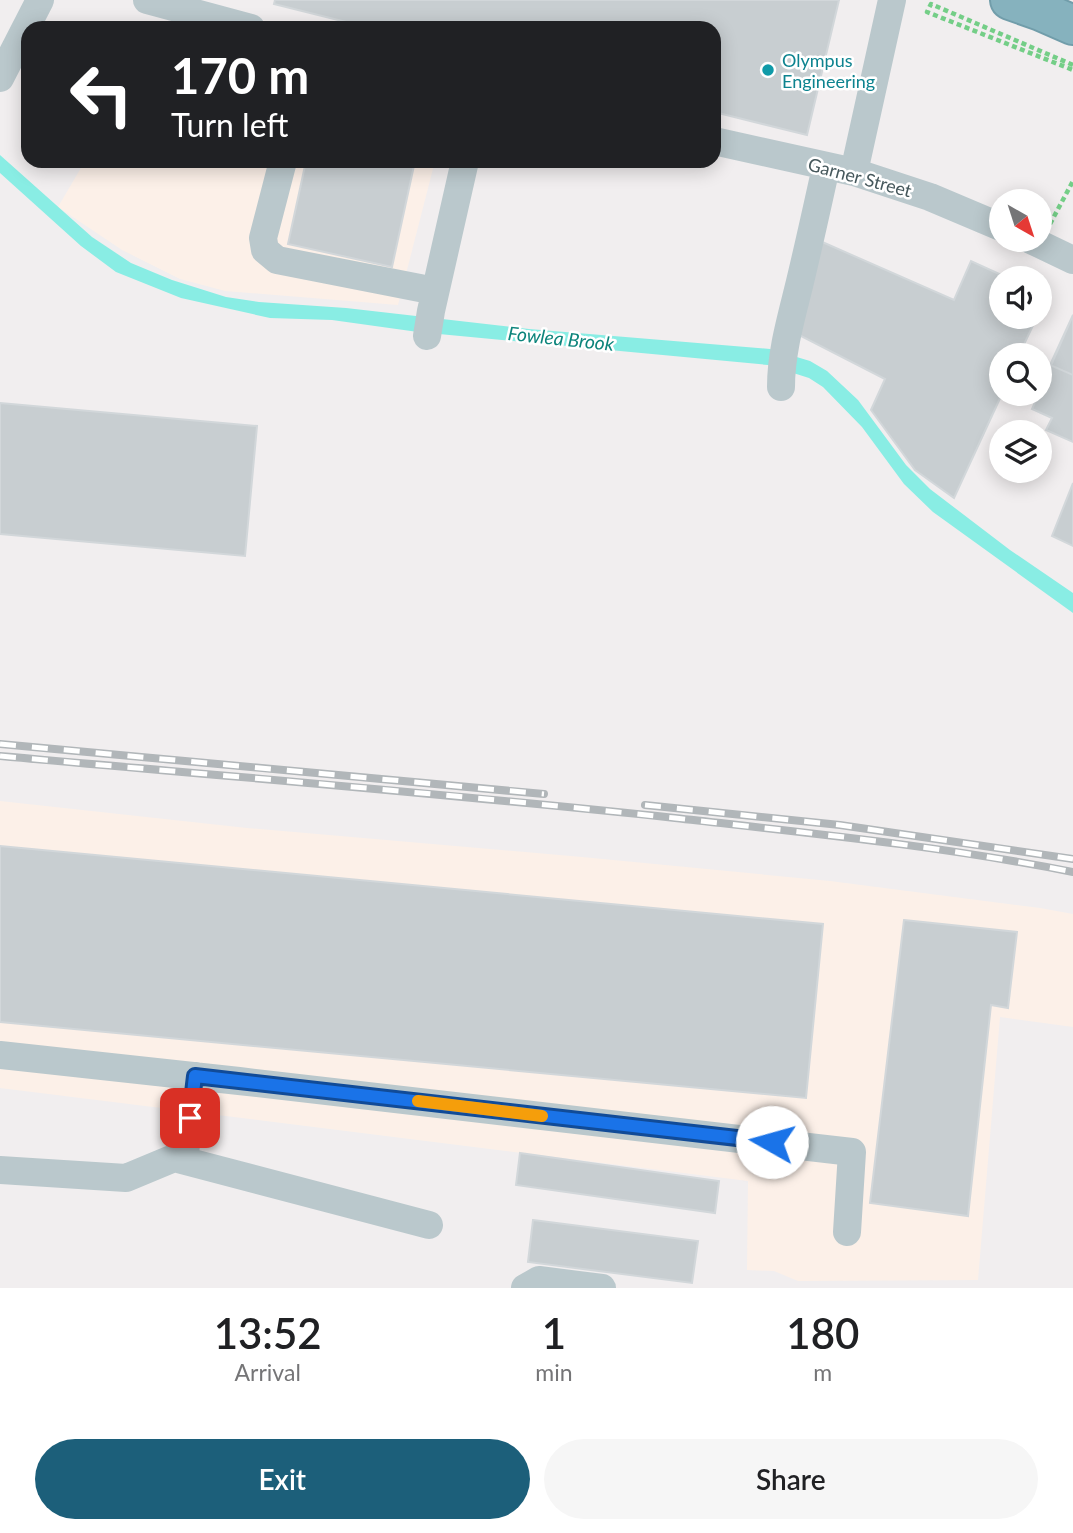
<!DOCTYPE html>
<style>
body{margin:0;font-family:Lato,sans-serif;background:#f6f6f6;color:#202124;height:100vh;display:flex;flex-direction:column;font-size:26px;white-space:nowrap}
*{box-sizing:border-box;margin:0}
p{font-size:23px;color:#757577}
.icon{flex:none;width:38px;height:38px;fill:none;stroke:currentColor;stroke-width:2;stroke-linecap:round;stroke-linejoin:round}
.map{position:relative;height:1288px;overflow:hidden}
.panel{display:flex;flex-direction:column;background:#fff;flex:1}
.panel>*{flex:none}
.hud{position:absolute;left:21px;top:21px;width:700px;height:147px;border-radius:21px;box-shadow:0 4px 18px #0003;background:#202124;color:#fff;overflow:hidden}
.needle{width:46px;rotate:141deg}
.tools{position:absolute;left:989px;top:189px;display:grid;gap:14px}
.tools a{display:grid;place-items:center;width:63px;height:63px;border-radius:50%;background:#fff;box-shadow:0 4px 18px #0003;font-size:35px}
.pin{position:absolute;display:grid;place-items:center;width:60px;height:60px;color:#fff;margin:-30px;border-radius:14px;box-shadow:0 4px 10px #0006}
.me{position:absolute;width:77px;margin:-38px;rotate:277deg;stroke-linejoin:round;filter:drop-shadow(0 0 5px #0008)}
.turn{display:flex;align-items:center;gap:24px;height:147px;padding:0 35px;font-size:32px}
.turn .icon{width:91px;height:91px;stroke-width:2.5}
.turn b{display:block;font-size:49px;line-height:60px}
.eta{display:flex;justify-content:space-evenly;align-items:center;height:119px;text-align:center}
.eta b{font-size:42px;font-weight:600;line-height:49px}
.cta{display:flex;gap:14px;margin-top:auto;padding:14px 35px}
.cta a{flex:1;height:80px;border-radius:42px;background:#1c5f7a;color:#fff;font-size:28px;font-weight:600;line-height:80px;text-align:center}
.cta a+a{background:#f6f6f6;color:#202124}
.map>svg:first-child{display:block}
.commercial{fill:#fcf0e8}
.water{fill:#89ede4}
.building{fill:#c8ced1;stroke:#d2d7da;stroke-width:2}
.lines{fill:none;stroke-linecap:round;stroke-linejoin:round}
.highway-casing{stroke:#719daa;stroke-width:42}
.path{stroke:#74ce87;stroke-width:4.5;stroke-dasharray:5 3.5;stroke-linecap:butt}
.minor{stroke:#bac8cc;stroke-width:28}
.highway{stroke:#86b2be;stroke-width:38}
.rail-casing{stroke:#b1b6b9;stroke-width:8}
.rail{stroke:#fff;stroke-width:5;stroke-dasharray:16;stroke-linecap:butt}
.route-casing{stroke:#114b97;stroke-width:18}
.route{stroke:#1a73e8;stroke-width:12}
.slow{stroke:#f59e0b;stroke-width:12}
.culture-dot{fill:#0f9aa8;stroke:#fff;stroke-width:2.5}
.labels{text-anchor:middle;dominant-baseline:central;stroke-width:5;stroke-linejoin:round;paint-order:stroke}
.culture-label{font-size:18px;fill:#0d838f;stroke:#fff;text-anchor:start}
.street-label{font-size:18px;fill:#46585c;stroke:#fff}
.water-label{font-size:19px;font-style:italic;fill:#0c847b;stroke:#fff}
</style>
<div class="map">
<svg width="1073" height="1288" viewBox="0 0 1073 1288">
<rect width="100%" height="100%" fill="#f1eeef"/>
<path class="commercial" d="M 85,161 L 435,161 L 398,305 L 225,291 L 180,279 L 122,250 L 58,207 Z
M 0,801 L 247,828 L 582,857 L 830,881 L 1040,908 L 1073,914 L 1073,1027 L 1000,1017 L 978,1280 L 798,1281 L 774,1271 L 747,1270 L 748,1181 L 0,1088 Z"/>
<path class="water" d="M 0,155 L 92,237 L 131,263 L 172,280 L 226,297 L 259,302 L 346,308 L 529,329 L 770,349 L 810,361 L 827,371 L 858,400 L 906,465 L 930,489 L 1010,550 L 1073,593 L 1073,613 L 933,512 L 904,484 L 862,427 L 823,387 L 809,378 L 768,365 L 418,332 L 332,320 L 270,318 L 181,298 L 116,272 L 81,246 L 0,173 Z"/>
<path class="building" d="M 275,0 L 839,0 L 807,135 L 714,112 L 714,28 L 370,28 L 274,4 Z
M 306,161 L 415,161 L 392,267 L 288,244 Z
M 820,241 L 954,300 L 971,261 L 1008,278 L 1001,278 L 1001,317 L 1037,317 L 1019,355 L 1001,355 L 1002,394 L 954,498 L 915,470 L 871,410 L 885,379 L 797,334 Z
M 1073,315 L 1073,442 L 1046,430 L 1052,418 L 1032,409 Z
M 1073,315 L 1073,442 L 1046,430 L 1052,418 L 1032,409 Z
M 1073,315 L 1073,375 L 1050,365 Z
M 0,403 L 257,426 L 245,556 L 0,534 Z
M 1073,483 L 1073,546 L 1052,536 Z
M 0,846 L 823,924 L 806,1098 L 0,1022 Z
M 904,920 L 1017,932 L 1008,1008 L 991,1005 L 968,1216 L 870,1203 Z
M 520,1153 L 719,1181 L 715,1213 L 516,1185 Z
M 533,1220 L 698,1241 L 692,1283 L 528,1262 Z"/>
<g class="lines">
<g class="highway-casing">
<path id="highway" d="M 1010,0 L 1041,11 L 1073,25"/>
</g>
<path class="path" d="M 1073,65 L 931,4 L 927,12 L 1073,70
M 1050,224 L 1073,181"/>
<path class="minor" d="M 147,0 L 251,28
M 0,78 L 40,0
M 714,141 L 854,172 L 930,197 L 1001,227
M 283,161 L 263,238 L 265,250 L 277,260 L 435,291
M 854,172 L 892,0
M 1031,240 L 1073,260
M 427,336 L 431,311 L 465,161
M 781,387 C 781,354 790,322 798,290 C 808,249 817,208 826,167
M 0,1055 L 239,1081 L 852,1152 L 847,1232
M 184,1160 L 195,1076
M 0,1170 L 126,1178 L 174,1158 L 429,1225
M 525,1288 L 539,1280 L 602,1288"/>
<use href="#highway" class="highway"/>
<g class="rail-casing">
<path id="rail" d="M 0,744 L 544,794
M 0,756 C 225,776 451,794 675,818 C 808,833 942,846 1073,872
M 645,805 L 840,825 L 1073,859"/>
</g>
<use href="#rail" class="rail"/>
</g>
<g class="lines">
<g class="route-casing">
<path id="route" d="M 190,1118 L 195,1076 L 772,1142"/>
</g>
<use href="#route" class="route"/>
<path class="slow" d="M 418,1101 L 542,1116"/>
</g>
<circle class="culture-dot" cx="768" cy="70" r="7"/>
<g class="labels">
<g class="culture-label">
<text x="782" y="60">Olympus<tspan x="782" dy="21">Engineering</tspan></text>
</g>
<g class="street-label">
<text transform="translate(860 177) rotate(15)">Garner Street</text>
</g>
<g class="water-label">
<text transform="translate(561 338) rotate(6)">Fowlea Brook</text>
</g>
</g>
</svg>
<div class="tools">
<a><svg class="needle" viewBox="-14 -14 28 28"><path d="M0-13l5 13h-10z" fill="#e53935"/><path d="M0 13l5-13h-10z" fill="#757577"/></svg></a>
<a><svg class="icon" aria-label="sound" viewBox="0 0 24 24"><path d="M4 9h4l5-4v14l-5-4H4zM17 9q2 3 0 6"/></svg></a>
<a><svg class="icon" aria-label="search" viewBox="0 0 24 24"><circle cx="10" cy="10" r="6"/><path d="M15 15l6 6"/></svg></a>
<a><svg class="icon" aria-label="layers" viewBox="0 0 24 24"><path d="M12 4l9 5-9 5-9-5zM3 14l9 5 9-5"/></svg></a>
</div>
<div class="pin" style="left:190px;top:1118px;background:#d93025"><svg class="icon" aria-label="arrive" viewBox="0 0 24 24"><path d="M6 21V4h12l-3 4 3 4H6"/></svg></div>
<svg class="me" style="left:772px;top:1142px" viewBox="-20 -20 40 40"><circle r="19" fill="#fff"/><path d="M0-13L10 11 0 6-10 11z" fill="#1a73e8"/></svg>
<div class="hud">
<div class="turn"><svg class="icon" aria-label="left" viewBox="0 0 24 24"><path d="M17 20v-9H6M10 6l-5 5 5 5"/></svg><div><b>170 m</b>Turn left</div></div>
</div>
</div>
<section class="panel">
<div class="eta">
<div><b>13:52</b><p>Arrival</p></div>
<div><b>1</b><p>min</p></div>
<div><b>180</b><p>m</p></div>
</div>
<div class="cta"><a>Exit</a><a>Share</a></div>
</section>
